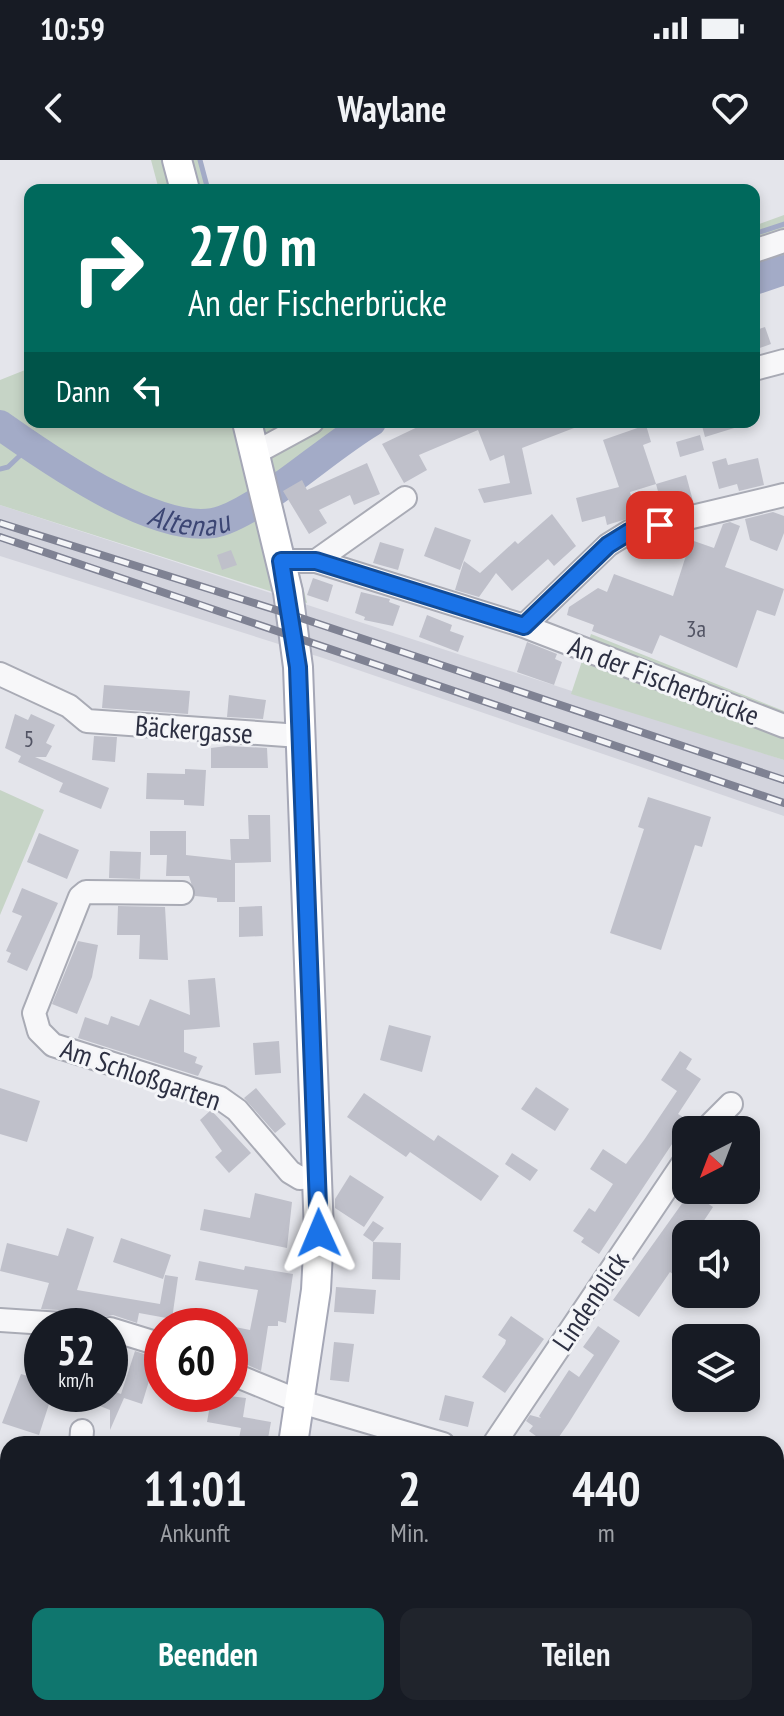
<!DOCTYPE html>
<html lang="de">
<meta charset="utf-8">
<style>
body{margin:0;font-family:"PT Sans Narrow",sans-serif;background:#20242c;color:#f1f3f6;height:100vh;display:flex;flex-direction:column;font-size:30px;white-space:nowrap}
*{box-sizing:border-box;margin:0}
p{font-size:26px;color:#9ea1a6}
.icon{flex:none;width:44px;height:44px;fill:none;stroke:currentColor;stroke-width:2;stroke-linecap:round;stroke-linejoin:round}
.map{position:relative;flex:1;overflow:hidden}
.panel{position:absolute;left:0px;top:1276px;width:784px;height:280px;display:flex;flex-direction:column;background:#171b24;border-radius:24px 24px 0 0;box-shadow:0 4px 12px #0003}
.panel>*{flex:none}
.top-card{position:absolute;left:24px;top:24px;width:736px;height:244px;border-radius:16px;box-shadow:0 4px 12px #0003;background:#00695c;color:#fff;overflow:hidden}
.needle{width:52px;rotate:222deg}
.buttons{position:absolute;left:672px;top:956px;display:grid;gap:16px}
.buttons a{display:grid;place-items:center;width:88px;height:88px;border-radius:16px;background:#171b24;box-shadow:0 4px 12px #0003;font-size:40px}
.speed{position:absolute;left:24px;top:1148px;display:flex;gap:16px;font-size:40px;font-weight:700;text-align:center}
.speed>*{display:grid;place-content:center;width:104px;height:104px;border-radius:50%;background:#171b24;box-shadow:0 4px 12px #0003;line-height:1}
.speed small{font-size:20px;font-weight:400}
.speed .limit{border:12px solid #d22;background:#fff;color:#111}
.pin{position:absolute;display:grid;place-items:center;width:68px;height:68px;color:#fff;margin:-34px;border-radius:16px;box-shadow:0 4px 12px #0006}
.me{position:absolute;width:88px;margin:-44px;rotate:359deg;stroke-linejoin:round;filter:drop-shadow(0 0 6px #0008)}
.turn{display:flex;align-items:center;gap:28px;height:168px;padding:0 32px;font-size:36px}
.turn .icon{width:104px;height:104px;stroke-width:2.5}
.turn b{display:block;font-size:56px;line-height:68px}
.then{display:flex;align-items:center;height:76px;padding:0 32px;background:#0003;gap:16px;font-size:30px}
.eta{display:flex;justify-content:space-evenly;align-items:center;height:136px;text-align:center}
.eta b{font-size:48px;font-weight:600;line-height:56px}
.button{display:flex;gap:16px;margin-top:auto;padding:16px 32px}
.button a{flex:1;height:92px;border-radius:16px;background:#0f766e;color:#fff;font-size:32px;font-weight:600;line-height:92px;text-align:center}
.button a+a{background:#20242c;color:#f1f3f6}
.status{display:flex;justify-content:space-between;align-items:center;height:56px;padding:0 40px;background:#171b24;direction:ltr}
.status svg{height:22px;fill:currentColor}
header{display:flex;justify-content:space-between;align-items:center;height:104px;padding:0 32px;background:#171b24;font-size:36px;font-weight:600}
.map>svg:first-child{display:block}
.built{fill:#d3d4dd}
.green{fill:#c6d4c6}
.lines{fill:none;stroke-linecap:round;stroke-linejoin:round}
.stream{stroke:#a3abc7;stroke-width:5}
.river{stroke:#a3abc7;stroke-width:30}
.building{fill:#bfc0ca}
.minor-casing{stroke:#a9abb5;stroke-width:26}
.major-casing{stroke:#a5a7b6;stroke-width:32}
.minor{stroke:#f7f7f9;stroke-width:22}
.major{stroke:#fff;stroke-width:28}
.rail-casing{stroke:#7f8293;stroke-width:8}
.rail{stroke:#f4f5f8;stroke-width:5;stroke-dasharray:15;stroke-linecap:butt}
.route-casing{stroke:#114b97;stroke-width:20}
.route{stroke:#1a73e8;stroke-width:14}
.labels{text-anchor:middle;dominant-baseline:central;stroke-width:6;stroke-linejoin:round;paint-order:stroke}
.number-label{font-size:24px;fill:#525464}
.street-label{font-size:28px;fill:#2d3042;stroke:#f4f5f8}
.water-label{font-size:30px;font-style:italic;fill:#3b4573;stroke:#f4f5f8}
</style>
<div class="status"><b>10:59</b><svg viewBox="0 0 49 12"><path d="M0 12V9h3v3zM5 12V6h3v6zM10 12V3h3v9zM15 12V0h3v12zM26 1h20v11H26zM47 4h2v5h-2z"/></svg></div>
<header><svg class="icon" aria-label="back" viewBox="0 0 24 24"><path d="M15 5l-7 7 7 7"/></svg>Waylane<svg class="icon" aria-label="heart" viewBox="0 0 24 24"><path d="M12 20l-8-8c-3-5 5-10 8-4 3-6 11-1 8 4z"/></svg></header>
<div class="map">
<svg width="784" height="1556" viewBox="0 0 784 1556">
<rect width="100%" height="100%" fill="#e4e5eb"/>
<path class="built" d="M 0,345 L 784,600 L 784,656 L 323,498 L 0,396 Z"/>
<path class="green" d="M 151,0 L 202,0 L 209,30 L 159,30 Z
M 784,55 L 784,122 L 754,132 L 754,66 Z
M 30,208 L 30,262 L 388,262 L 279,329 L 307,443 L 0,345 L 0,220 Z
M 591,474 L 784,551 L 784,600 L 571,534 Z
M 0,630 L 44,650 L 0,755 Z"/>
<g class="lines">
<path class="stream" d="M 200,0 L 208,30
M 754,74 L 784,64
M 0,309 L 8,307 L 30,286"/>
<g class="river">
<path d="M 754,120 L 784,110"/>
<path id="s1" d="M 0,265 C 47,298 166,383 224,360 C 270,342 326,289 371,262"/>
</g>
</g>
<path class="building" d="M 765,167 L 771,184 L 754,190 L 754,171 Z
M 428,262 L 587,262 L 587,263 L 522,288 L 532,334 L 484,343 L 478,329 L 510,323 L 504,295 L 490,301 L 478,270 L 419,295 L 427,310 L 404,323 L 382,284 Z
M 701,262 L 744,262 L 744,265 L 705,277 Z
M 646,265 L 651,282 L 643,285 L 656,324 L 630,332 L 636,356 L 607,365 L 605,356 L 582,362 L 576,338 L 619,327 L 603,280 Z
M 700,275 L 704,290 L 680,297 L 676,282 Z
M 726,298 L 728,305 L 758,298 L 764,325 L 739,331 L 737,324 L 719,329 L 712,302 Z
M 367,303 L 380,334 L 354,345 L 350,335 L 319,350 L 327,363 L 309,374 L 283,331 L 302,320 L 307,330 Z
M 686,315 L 693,341 L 663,350 L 656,324 Z
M 773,352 L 784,356 L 784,373 L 777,391 L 750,380 L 745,359 Z
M 552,354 L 576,386 L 554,406 L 548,399 L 512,431 L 496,413 L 479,437 L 455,430 L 464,401 L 480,413 L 515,381 L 518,384 Z
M 730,362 L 740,366 L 725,407 L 784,429 L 775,456 L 757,450 L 737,508 L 660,475 L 652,494 L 592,471 L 594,465 L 567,455 L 569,447 L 598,428 L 607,432 L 614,414 L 673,436 L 691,380 L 714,388 L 723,364 Z
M 435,367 L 471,380 L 460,410 L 424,396 Z
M 380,382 L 404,389 L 398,410 L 373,403 Z
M 231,390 L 237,405 L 222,410 L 217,395 Z
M 313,418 L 333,425 L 328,442 L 307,435 Z
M 361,432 L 390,439 L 389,442 L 400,446 L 393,466 L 364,460 L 365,457 L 355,453 Z
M 427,455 L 452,465 L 450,471 L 464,476 L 458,492 L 419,477 Z
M 527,482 L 557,494 L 555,499 L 562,502 L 554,525 L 517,512 Z
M 104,525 L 190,531 L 188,554 L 102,548 Z
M 229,535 L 266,540 L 263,559 L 227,557 Z
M 15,554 L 28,560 L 31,554 L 55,565 L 46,583 L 52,586 L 46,597 L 35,597 L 109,628 L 101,649 L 59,632 L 63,623 L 18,602 L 21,596 L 5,588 Z
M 94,576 L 117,577 L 115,602 L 92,600 Z
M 227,586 L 267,588 L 268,608 L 211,608 L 211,588 Z
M 185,609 L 206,610 L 204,646 L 184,645 L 184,640 L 146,639 L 147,613 L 185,614 Z
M 648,637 L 711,657 L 702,687 L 695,685 L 661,790 L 610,773 L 644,669 L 638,667 Z
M 248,655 L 270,655 L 271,702 L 235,703 L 235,742 L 217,742 L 217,738 L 195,736 L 189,716 L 166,716 L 167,695 L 150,695 L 150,671 L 186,671 L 186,695 L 231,700 L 230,679 L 249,679 Z
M 39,673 L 79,690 L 67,719 L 27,702 Z
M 110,691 L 141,692 L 140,719 L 109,718 Z
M 22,728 L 58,743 L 27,811 L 7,802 L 11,793 L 6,791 L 22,756 L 12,752 Z
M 118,746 L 165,747 L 168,800 L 139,799 L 140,775 L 117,775 Z
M 262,746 L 263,776 L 239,777 L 239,747 Z
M 78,781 L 98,785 L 92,817 L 77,854 L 52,844 Z
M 215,818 L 220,867 L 184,870 L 184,892 L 197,897 L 195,903 L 203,906 L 198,916 L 78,878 L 85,857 L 108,865 L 111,856 L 139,866 L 150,839 L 190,855 L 188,820 Z
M 389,865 L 431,876 L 422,912 L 380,900 Z
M 279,881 L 281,913 L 255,915 L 253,883 Z
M 680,891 L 692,899 L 686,909 L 701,919 L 678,954 L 688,960 L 599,1094 L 581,1082 L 584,1078 L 573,1071 L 589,1048 L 595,1052 L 613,1024 L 590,1009 L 603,989 L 626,1004 L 644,980 L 677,931 L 661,920 Z
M 536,927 L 569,949 L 555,971 L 521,949 Z
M 0,928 L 40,941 L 27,982 L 0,974 Z
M 256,928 L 286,964 L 275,973 L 244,938 Z
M 364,933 L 434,981 L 438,975 L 499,1016 L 481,1041 L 410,992 L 406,997 L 347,957 Z
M 211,950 L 251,993 L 229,1013 L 215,997 L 222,991 L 200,960 Z
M 512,993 L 538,1010 L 530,1021 L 505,1004 Z
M 350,1015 L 384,1037 L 364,1067 L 335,1048 L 335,1039 Z
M 255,1033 L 292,1042 L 287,1088 L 200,1070 L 204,1049 L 250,1058 Z
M 686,1038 L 695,1044 L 700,1038 L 713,1047 L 695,1074 L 686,1074 L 686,1097 L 674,1115 L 670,1112 L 639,1157 L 613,1140 Z
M 373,1061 L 384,1068 L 373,1082 L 363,1075 Z
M 67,1068 L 94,1077 L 77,1130 L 160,1144 L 165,1115 L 178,1117 L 172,1159 L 139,1153 L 137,1163 L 113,1155 L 103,1157 L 93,1152 L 41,1149 L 49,1123 L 0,1111 L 7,1083 L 58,1096 Z
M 121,1078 L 171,1095 L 163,1119 L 113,1102 Z
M 373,1082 L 401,1083 L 400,1120 L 372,1119 Z
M 199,1101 L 244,1110 L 245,1106 L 293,1114 L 286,1163 L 278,1161 L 278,1166 L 268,1166 L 261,1211 L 241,1202 L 242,1195 L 230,1193 L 230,1166 L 250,1170 L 258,1130 L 195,1120 Z
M 336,1127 L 376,1130 L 374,1154 L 334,1152 Z
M 511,1156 L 544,1179 L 505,1233 L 482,1217 L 505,1184 L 506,1180 L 498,1175 Z
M 598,1166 L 620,1181 L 568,1264 L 554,1284 L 547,1284 L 529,1271 L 533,1266 L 526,1261 L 530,1255 L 541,1258 L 539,1256 L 569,1210 L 579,1217 L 594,1195 L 583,1187 Z
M 334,1182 L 354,1184 L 349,1222 L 330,1220 Z
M 135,1191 L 156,1198 L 142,1244 L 124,1238 L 110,1270 L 110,1250 L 70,1234 L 110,1234 L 110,1230 L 121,1234 Z
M 21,1214 L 41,1220 L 37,1234 L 51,1238 L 39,1275 L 2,1263 Z
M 212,1234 L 246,1238 L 243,1257 L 271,1262 L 267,1284 L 238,1284 L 241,1268 L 207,1262 Z
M 445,1235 L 474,1242 L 468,1267 L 439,1260 Z"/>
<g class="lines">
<g class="minor-casing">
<path id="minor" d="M 754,91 L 784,81
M 754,209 L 784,201
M 255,293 L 312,262
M 281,401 L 316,401 L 524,466 L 784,566
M 316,401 L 405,338
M 524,466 L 608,385 L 629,372 L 784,335
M 0,514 L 69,546 L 87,561 L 300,576
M 182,733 L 86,732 L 80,737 L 34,853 L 39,871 L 53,885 L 220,938 L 237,950 L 290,1012 L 300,1018 L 319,1017
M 705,970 L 731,944
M 0,1160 L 92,1166
M 110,1169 L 162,1185
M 230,1213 L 301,1242 L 443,1284
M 81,1284 L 82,1271
M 494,1284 L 686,999
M 0,1413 L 8,1416
M 0,1553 L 26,1556
M 69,1556 L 70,1548"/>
</g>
<g class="major-casing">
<path id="major" d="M 177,0 L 185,30
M 247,262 L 288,432 L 298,507 L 319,1073 L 316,1130 L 293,1284
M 247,1556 L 248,1548"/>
</g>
<use href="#minor" class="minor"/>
<use href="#major" class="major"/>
<g class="rail-casing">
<path id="rail" d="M 0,363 L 292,455 L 784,620
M 0,377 L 784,643"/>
</g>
<use href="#rail" class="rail"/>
</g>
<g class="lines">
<g class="route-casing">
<path id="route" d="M 319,1073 L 298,507 L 281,401 L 316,401 L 524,466 L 608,385 L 629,372 L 660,365"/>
</g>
<use href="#route" class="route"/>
</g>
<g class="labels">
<g class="number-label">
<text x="696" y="468">3a</text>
<text x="29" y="578">5</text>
</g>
<g class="street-label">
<text transform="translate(664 520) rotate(21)">An der Fischerbrücke</text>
<text transform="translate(194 569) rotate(4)">Bäckergasse</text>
<text transform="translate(141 914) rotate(19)">Am Schloßgarten</text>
<text transform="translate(590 1141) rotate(-56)">Lindenblick</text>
</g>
<g class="water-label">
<text stroke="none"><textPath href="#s1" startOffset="214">Altenau</textPath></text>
</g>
</g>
</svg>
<div class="buttons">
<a><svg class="needle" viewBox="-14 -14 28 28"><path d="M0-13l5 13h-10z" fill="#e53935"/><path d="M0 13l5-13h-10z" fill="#9ea1a6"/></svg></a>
<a><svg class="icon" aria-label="sound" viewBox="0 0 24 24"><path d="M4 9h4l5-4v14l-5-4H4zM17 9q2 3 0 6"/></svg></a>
<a><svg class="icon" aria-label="layers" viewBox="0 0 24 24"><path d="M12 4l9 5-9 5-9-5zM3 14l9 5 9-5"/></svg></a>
</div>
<div class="speed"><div>52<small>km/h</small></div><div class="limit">60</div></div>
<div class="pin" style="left:660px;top:365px;background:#d93025"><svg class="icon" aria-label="arrive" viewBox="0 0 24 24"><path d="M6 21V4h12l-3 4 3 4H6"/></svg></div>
<svg class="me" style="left:319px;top:1073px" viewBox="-20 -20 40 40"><path d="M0-17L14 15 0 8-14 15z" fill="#1a73e8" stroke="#fff" stroke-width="4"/></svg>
<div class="top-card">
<div class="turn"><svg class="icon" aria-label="right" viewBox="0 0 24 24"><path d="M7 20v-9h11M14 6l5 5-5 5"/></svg><div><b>270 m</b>An der Fischerbrücke</div></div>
<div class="then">Dann<svg class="icon" aria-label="left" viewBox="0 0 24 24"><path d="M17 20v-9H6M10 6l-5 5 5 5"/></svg></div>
</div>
<section class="panel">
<div class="eta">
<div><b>11:01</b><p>Ankunft</p></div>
<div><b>2</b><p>Min.</p></div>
<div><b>440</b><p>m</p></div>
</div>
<div class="button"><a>Beenden</a><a>Teilen</a></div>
</section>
</div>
